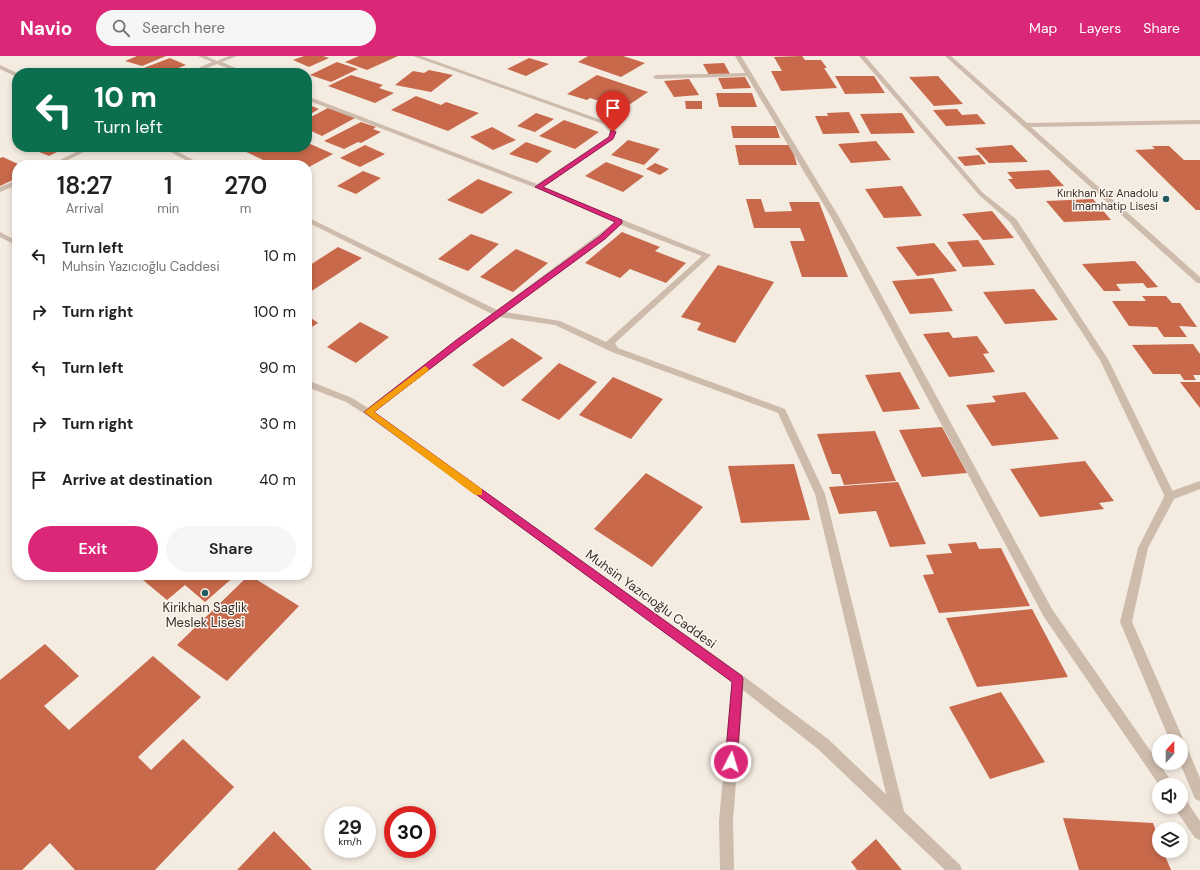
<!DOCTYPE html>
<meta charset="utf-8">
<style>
body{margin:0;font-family:"DM Sans",sans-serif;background:#f6f6f6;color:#202124;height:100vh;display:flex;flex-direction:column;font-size:15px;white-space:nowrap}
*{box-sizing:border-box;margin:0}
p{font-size:13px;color:#757577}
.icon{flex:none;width:22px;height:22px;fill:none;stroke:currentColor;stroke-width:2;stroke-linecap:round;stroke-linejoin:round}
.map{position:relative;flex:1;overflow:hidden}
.details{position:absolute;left:12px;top:104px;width:300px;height:420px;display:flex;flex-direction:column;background:#fff;border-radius:16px;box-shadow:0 2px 6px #0003}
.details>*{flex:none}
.banner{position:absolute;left:12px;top:12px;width:300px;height:84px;border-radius:16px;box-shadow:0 2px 6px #0003;background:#0b6e4f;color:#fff;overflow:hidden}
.needle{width:26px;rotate:21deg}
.controls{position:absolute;left:1152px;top:678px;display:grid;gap:8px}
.controls a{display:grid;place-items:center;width:36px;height:36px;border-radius:50%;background:#fff;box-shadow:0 2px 6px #0003;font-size:20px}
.speed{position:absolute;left:324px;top:750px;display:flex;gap:8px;font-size:20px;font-weight:700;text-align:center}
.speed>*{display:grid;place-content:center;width:52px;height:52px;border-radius:50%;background:#fff;box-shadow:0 2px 6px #0003;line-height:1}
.speed small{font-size:10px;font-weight:400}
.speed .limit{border:6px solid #d22;background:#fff;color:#111}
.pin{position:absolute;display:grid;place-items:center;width:34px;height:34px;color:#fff;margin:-41px -17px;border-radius:50% 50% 50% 0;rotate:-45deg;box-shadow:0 0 4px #0007}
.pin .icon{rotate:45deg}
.me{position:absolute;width:44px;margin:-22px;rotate:5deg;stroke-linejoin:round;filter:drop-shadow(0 0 3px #0008)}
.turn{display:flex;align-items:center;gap:14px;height:84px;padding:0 16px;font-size:18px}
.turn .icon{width:52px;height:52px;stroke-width:2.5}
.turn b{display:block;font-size:28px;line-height:34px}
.eta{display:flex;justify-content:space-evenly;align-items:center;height:68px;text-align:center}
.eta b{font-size:24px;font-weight:600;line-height:28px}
.action{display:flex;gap:8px;margin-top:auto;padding:8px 16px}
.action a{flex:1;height:46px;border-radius:24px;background:#db2777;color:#fff;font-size:16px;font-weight:600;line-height:46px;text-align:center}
.action a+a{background:#f6f6f6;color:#202124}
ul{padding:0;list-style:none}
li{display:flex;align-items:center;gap:12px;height:56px;padding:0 16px}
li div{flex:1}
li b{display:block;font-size:15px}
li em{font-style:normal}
header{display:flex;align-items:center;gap:24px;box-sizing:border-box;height:56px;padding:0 20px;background:#db2777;color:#fff}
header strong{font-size:19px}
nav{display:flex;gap:22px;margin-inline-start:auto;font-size:14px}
.search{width:280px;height:36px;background:#f6f6f6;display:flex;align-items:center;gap:10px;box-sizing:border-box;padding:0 14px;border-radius:22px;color:#757577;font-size:15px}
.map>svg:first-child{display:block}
.building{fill:#c8694b}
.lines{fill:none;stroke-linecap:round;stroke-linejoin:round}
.service{fill:#cdbbac;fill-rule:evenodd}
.minor{fill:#cdbbac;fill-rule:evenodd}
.tertiary{fill:#cdbbac;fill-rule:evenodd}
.route{fill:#db2777;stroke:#8e194d}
.slow{fill:#f59e0b}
.poi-dot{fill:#1f5a5e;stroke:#fbf5ee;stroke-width:1.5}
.labels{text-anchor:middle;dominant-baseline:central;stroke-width:3;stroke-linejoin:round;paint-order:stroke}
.far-poi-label{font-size:11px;fill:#3b302b;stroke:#fbf5ee;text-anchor:end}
.street-label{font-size:13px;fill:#3b302b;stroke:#fbf5ee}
.poi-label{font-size:13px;fill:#3b302b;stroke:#fbf5ee}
</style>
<header>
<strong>Navio</strong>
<div class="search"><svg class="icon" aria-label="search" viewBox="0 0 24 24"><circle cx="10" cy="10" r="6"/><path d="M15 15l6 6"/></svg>Search here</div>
<nav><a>Map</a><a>Layers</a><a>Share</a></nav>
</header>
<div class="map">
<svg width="1200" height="814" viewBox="0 0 1200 814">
<rect width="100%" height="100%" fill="#f4ebe1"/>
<path class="building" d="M 137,0 L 166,0 L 142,10 L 125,5 Z
M 304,0 L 323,0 L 329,2 L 309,11 L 293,4 Z
M 359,0 L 398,0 L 367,14 L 345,6 Z
M 588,0 L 623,0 L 645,7 L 621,21 L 578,6 Z
M 802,0 L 805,4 L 821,4 L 827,12 L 824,12 L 837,32 L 781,35 L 771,15 L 782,15 L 774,1 Z
M 170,2 L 186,9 L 166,17 L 140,17 L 136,15 Z
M 529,2 L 549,8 L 526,20 L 507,13 Z
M 337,6 L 358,13 L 331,26 L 310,19 Z
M 724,7 L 730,18 L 709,19 L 703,8 Z
M 429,14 L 453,19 L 431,36 L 395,29 L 413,15 L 424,17 Z
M 351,19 L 383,29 L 379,32 L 394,37 L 375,47 L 328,30 Z
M 597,19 L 648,36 L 623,53 L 590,42 L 587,44 L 567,38 Z
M 835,20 L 874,20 L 885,37 L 845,38 Z
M 938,20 L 963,48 L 934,50 L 909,21 Z
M 745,21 L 751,32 L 723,33 L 718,22 Z
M 689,23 L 699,39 L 674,41 L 664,25 Z
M 716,37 L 752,37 L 757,51 L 719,51 Z
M 416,40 L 441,49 L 446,46 L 479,57 L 448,75 L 391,54 Z
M 685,45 L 702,45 L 702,53 L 686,53 Z
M 307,48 L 319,53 L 307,60 Z
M 328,52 L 355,62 L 322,80 L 307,73 L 307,63 Z
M 957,53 L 962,59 L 977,58 L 986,68 L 946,70 L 933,54 Z
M 849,56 L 860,77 L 823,78 L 815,60 L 828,60 L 827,57 Z
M 536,57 L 554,63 L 535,76 L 517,70 Z
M 902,57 L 915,77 L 871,78 L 860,58 Z
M 564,64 L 599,76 L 575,93 L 539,80 Z
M 361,66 L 376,71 L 373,73 L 381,76 L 361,87 L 358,86 L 344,93 L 324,85 Z
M 731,70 L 776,70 L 780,82 L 733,82 Z
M 492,71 L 516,84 L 493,94 L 470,81 Z
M 628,84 L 660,93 L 644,109 L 611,99 Z
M 876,85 L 891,104 L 851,107 L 838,88 Z
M 526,86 L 552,95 L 537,107 L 509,98 Z
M 308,87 L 333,98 L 307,112 L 307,109 L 274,109 L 242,94 L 248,91 L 299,92 L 307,91 Z
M 365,89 L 385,98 L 360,111 L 340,102 Z
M 735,89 L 791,89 L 797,109 L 739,109 Z
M 1012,89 L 1028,106 L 989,107 L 975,92 Z
M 1152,90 L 1169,90 L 1184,104 L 1200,104 L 1200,154 L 1196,154 L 1135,94 L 1155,93 Z
M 45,91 L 67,91 L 49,100 L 39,96 Z
M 979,99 L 986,108 L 965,110 L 957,101 Z
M 3,101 L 20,109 L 17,109 L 17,122 L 0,130 L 0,102 Z
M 606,106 L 644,120 L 623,136 L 585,120 Z
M 655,107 L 669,113 L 660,119 L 646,113 Z
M 1049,114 L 1064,130 L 1016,133 L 1008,123 L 1013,123 L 1007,116 Z
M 363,115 L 381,122 L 356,138 L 337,130 Z
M 478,123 L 513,136 L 482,158 L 447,144 Z
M 902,130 L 922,160 L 884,162 L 865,133 Z
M 746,143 L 761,143 L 765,156 L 792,155 L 789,146 L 819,146 L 848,221 L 802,221 L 790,185 L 805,185 L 800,172 L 754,172 Z
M 1093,143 L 1111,164 L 1064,166 L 1046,145 Z
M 992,155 L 1014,182 L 983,184 L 962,158 Z
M 622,176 L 660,191 L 655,195 L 686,207 L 666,227 L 630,213 L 620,222 L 585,207 Z
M 471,178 L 499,188 L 468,215 L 438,203 Z
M 978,184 L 995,209 L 963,211 L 947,186 Z
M 934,187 L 957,215 L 917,220 L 896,191 Z
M 338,191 L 362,202 L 307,238 L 307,211 Z
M 516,193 L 548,207 L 513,236 L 480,221 Z
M 1135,205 L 1158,231 L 1147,232 L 1143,227 L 1116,228 L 1121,235 L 1104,235 L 1082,208 Z
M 718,209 L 774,226 L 735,287 L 697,274 L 701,267 L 681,261 Z
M 933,222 L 953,255 L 910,258 L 892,225 Z
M 1034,233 L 1058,264 L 1005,268 L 983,236 Z
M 1142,240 L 1166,240 L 1172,247 L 1180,247 L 1197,271 L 1179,270 L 1187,281 L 1164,281 L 1157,271 L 1129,270 L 1112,245 L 1146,245 Z
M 307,259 L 318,267 L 307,274 Z
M 360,266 L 389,281 L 356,307 L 327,291 Z
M 949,276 L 953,282 L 977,280 L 989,297 L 983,298 L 995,316 L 949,321 L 923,278 Z
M 512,282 L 543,302 L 503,331 L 472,309 Z
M 1193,288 L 1200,298 L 1200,319 L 1193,319 L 1196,324 L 1184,324 L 1180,318 L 1153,318 L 1132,289 Z
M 559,307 L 597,326 L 559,364 L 521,344 Z
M 900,316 L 920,353 L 883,356 L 865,319 Z
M 613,321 L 663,343 L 631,383 L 579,359 Z
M 1180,326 L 1200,326 L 1200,352 Z
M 1025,336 L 1059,383 L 992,390 L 966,349 L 996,346 L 992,340 Z
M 942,371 L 967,417 L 922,421 L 899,374 Z
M 875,375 L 896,425 L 844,429 L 840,418 L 832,418 L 817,378 Z
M 1085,405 L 1114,445 L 1099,447 L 1104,453 L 1040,461 L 1010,413 Z
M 794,408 L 810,464 L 741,467 L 728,410 Z
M 646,417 L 703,451 L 652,511 L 594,473 Z
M 898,426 L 926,488 L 890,491 L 876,455 L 839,458 L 829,431 Z
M 976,486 L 979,493 L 1001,492 L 1030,550 L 939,557 L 923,519 L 934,518 L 926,499 L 952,497 L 948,488 Z
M 137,519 L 236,519 L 205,546 L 185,529 L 167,544 Z
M 249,519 L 299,550 L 227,625 L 177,589 Z
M 1032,553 L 1068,621 L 977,631 L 946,562 Z
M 45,588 L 79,620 L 44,650 L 69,674 L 153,600 L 201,641 L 138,701 L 151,714 L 183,683 L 234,731 L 155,814 L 75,814 L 50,787 L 22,814 L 0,814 L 0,624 Z
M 1001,636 L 1045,706 L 990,723 L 949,651 Z
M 1063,762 L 1153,767 L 1159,784 L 1159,795 L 1163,795 L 1171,814 L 1079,814 Z
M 274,775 L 312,814 L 237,814 Z
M 876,783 L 902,814 L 857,814 L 851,806 Z"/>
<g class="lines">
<path class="service" d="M 750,17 L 752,18 L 752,20 L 656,23 L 653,21 L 656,19 Z
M 86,91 L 94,91 L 58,109 L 50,109 Z
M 17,124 L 17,129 L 0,136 L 0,131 Z"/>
<path class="minor" d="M 198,0 L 206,0 L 217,5 L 229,0 L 237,0 L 222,6 L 247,17 L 239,17 L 217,8 L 195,17 L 187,17 L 212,6 Z
M 413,0 L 421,0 L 607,66 L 616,76 L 613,83 L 543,131 L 623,164 L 711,199 L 615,287 L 618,292 L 785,353 L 825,438 L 905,759 L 903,764 L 898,766 L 893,764 L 891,759 L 815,438 L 778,357 L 612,296 L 555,269 L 499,261 L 371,358 L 365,358 L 363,356 L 365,354 L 492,258 L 307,166 L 307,161 L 497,254 L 615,166 L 536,132 L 307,44 L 307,40 L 537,128 L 608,81 L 610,76 L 603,68 ZM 621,169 L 702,200 L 606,286 L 560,265 L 505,256 Z
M 735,0 L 741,0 L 839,161 L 1052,553 L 1174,729 L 1159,729 L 1044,561 L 831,161 Z
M 859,0 L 865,0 L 983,137 L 1016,163 L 1108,303 L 1175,440 L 1174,443 L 1166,443 L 1100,304 L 1010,166 L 979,139 Z
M 945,0 L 951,0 L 1027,67 L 1200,64 L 1200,68 L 1031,71 L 1200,221 L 1200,227 L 1197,227 Z
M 0,9 L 17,17 L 17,21 L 0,13 Z
M 161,91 L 169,91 L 203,109 L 195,109 Z
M 738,617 L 742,619 L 744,623 L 733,765 L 734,814 L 720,814 L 719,765 L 732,623 L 734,619 Z
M 1181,742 L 1186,744 L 1200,765 L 1200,784 L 1195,782 L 1176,754 L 1175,751 L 1181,751 Z"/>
<path class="tertiary" d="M 0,176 L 17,185 L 17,190 L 0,181 Z
M 307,324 L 352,342 L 371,354 L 742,619 L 828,683 L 960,809 L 962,814 L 945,814 L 818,693 L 734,627 L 365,358 L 346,346 L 307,331 Z
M 1200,425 L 1200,433 L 1174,443 L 1148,492 L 1132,566 L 1184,685 L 1182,688 L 1186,689 L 1200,722 L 1200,745 L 1195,743 L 1180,707 L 1181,685 L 1170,685 L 1120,566 L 1138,492 L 1166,437 Z"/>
</g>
<path class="route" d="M 611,74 L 616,76 L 613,83 L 543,131 L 622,164 L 622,167 L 605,183 L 461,289 L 374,356 L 742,620 L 743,623 L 737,706 L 735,710 L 731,712 L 726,710 L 725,706 L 732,626 L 364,356 L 455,285 L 600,180 L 615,166 L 535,131 L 609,81 Z"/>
<path class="slow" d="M 425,310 L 429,313 L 428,315 L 374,356 L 482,433 L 482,439 L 475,439 L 364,356 Z"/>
<g class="poi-dot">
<circle cx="1166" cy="143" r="4"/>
<circle cx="205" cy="537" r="4"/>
</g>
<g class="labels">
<g class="far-poi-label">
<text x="1158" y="137">Kırıkhan Kız Anadolu<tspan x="1158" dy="13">İmamhatip Lisesi</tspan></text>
</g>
<g class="street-label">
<text transform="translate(651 543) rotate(36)">Muhsin Yazıcıoğlu Caddesi</text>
</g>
<g class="poi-label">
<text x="205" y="551">Kirikhan Saglik<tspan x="205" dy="15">Meslek Lisesi</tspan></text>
</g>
</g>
</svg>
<div class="controls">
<a><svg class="needle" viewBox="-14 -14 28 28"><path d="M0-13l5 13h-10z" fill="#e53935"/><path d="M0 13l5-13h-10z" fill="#757577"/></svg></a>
<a><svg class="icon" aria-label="sound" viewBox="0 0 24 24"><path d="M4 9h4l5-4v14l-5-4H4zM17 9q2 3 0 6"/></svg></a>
<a><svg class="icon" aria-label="layers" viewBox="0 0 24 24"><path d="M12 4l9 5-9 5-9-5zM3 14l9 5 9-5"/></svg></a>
</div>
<div class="speed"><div>29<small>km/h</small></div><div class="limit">30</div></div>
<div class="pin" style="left:613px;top:76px;background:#d93025"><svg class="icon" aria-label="arrive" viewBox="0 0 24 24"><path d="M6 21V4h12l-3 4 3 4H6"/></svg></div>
<svg class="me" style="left:731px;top:706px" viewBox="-20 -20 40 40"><circle r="17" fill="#db2777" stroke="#fff" stroke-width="3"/><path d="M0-11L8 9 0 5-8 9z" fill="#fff"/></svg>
<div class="banner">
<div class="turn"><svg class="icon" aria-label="left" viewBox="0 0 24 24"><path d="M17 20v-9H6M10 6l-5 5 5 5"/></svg><div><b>10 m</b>Turn left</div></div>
</div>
<section class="details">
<div class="eta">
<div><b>18:27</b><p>Arrival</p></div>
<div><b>1</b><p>min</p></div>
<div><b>270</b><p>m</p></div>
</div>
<ul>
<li><svg class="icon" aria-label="left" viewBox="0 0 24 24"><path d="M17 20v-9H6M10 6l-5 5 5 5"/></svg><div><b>Turn left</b><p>Muhsin Yazıcıoğlu Caddesi</p></div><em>10 m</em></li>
<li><svg class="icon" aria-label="right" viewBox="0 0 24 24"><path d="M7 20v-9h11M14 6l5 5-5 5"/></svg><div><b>Turn right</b></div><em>100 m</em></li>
<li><svg class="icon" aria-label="left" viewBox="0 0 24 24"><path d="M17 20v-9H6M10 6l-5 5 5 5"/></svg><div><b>Turn left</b></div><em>90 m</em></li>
<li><svg class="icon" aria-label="right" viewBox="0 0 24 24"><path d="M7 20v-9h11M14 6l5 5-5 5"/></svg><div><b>Turn right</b></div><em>30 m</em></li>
<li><svg class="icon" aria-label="arrive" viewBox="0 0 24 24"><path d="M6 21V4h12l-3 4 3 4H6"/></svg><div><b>Arrive at destination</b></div><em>40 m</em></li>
</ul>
<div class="action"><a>Exit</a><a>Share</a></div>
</section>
</div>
